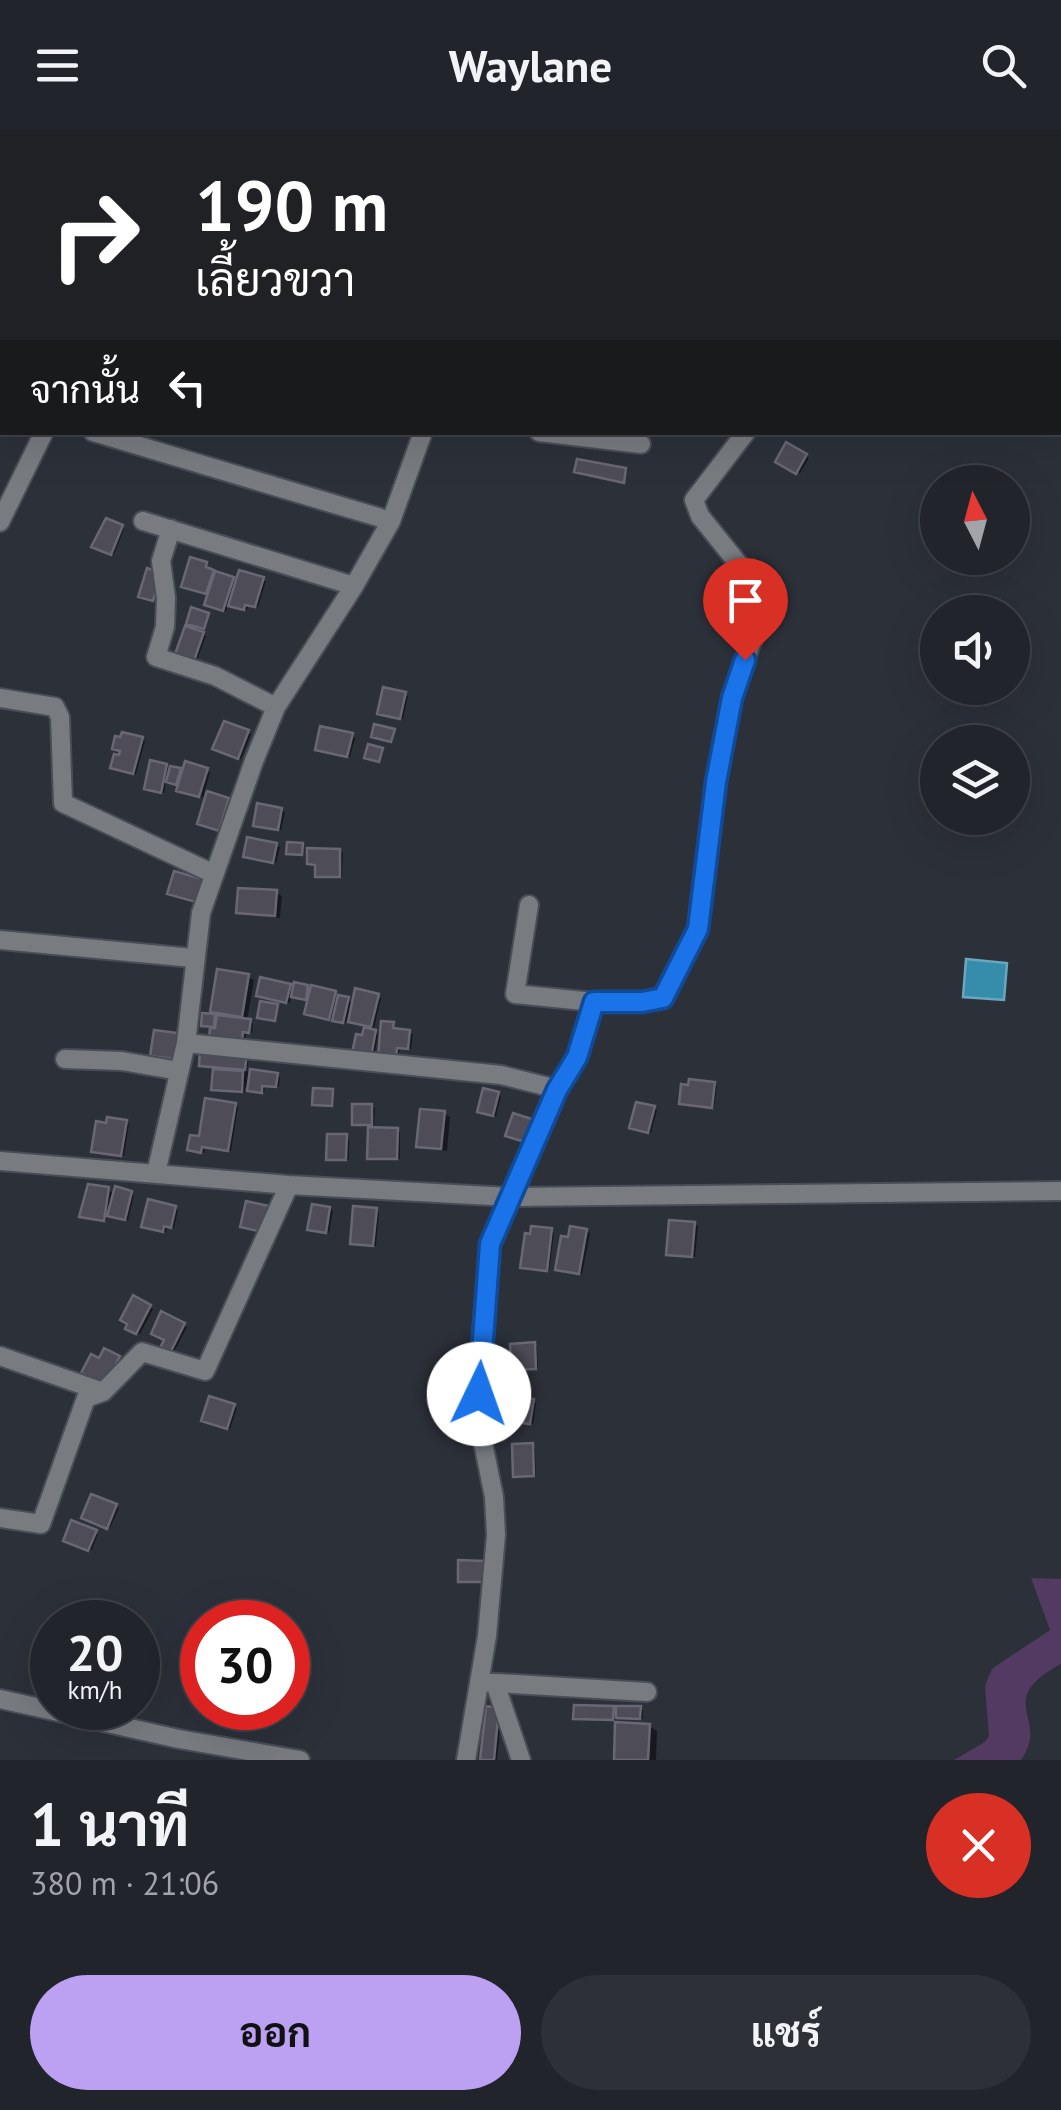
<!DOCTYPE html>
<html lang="th">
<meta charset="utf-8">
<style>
body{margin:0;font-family:"PT Sans",Sarabun,sans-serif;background:#2d3037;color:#f1f3f6;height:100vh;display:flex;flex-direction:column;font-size:38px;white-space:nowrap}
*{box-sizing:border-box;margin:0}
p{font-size:32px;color:#a2a4a9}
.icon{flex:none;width:55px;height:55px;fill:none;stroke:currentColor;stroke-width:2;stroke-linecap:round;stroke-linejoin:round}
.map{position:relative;height:1630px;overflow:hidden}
.sheet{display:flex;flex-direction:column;background:#21242b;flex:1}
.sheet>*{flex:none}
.guide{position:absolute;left:0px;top:0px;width:1062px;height:305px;box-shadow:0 10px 40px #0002,0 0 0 2px #3e4147;background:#202124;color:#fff;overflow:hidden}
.needle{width:65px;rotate:354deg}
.controls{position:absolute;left:920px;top:335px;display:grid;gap:20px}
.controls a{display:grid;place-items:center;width:110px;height:110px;border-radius:50%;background:#21242b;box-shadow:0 10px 40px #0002,0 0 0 2px #3e4147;font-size:50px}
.speed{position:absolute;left:30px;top:1470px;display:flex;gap:20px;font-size:50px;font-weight:700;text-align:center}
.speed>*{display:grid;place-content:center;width:130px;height:130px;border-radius:50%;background:#21242b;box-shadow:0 10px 40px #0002,0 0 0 2px #3e4147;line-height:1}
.speed small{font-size:25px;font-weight:400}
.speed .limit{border:15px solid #d22;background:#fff;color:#111}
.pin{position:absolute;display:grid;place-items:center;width:85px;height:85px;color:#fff;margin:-102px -42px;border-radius:50% 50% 50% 0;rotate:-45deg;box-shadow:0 0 10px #0007}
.pin .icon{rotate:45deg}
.me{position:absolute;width:110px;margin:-55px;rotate:3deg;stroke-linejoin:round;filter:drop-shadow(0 0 8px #0008)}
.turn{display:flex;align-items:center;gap:35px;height:210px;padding:0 30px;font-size:45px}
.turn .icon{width:130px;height:130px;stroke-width:2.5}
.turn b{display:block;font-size:70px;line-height:85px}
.then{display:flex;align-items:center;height:95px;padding:0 30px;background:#0003;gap:20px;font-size:38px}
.round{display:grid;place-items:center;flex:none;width:105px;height:105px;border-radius:52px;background:#2d3037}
.overview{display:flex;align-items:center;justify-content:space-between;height:170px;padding:0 30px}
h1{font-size:60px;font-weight:700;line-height:75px}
.button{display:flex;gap:20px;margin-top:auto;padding:20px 30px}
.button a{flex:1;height:115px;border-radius:60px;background:#bca0f2;color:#111;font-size:40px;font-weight:700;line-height:115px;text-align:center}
.button a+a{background:#2d3037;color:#f1f3f6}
header{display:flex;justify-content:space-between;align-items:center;height:130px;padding:0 30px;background:#21242b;font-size:45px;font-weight:700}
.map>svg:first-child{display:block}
.green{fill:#533a63}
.water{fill:#368dab;stroke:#6aa7be;stroke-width:2.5}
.shadow{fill:#0007}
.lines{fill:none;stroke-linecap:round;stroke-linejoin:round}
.river{stroke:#368dab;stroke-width:28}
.building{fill:#4d4c57;stroke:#686773;stroke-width:2.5}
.minor-casing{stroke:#494d56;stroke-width:22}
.minor{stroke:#787c81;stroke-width:18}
.route-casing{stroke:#114b97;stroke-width:25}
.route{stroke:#1a73e8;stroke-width:18}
</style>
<header><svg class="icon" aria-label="menu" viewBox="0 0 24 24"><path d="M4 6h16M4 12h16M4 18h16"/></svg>Waylane<svg class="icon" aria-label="search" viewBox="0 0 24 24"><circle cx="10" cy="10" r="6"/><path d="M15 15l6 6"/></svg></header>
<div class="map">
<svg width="1061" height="1630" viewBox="0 0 1061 1630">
<rect width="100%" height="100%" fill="#2c3039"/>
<path class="green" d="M 0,0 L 251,0 L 2,2 L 0,41 Z
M 1031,1448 L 1061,1449 L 1061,1534 C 992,1571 1051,1588 1021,1630 L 954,1630 L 985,1612 L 989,1606 L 985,1557 L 989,1545 L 993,1538 L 1050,1500 Z"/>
<path class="water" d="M 966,829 L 1007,833 L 1004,870 L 963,867 Z"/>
<path class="shadow" d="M 787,316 L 809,328 L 800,343 L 778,331 Z
M 107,392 L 124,399 L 114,424 L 95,416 Z
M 206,435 L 208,441 L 238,452 L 266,451 L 258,477 L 249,474 L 247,480 L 229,473 L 226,481 L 210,476 L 210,464 L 187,458 Z
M 203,504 L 206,506 L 197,530 L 181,525 Z
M 405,565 L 408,566 L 403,589 L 383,584 Z
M 225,594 L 251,604 L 241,629 L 216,618 Z
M 352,606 L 355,608 L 350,627 L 320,620 Z
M 142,610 L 145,611 L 136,644 L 116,639 L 122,621 Z
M 166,636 L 184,643 L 210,642 L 203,667 L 182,661 L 181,655 L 166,651 L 164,663 L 150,660 Z
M 209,664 L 231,672 L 222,701 L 203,694 Z
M 281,680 L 285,682 L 281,700 L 259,696 Z
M 249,710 L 280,717 L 276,733 L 249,728 Z
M 340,721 L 343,723 L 342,748 L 317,745 L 318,735 L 309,733 Z
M 276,763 L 282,766 L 280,788 L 239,782 Z
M 248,847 L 254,850 L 247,891 L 253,893 L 252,903 L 246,902 L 245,912 L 212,907 L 213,897 L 203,895 L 204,886 L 225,888 L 213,880 Z
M 290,856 L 335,863 L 337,867 L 355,873 L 381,868 L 373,902 L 378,904 L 374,927 L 358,907 L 364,908 L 367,895 L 347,889 L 346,893 L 310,884 L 310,870 L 291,865 L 290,873 L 262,866 Z
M 393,895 L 396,901 L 413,904 L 411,919 L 400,918 L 398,929 L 383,927 Z
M 249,926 L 247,941 L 277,945 L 280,947 L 279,957 L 265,956 L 264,963 L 245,957 L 245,963 L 214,959 L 216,937 Z
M 714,955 L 717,956 L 714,978 L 685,974 Z
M 498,964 L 501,966 L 496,986 L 482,983 Z
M 235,975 L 238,977 L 231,1021 L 205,1017 L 204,1023 L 193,1021 Z
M 372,976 L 375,978 L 374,1000 L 400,1002 L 400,1029 L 370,1027 L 370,995 L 355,993 Z
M 654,979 L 657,980 L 651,1003 L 635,998 Z
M 445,984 L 450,987 L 447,1021 L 419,1016 Z
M 126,992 L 129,994 L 124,1026 L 97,1022 Z
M 346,1007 L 349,1009 L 349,1030 L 332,1030 Z
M 108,1060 L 115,1064 L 134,1065 L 128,1090 L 108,1083 L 106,1091 L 85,1087 Z
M 175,1078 L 178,1080 L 174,1098 L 167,1096 L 166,1102 L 147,1097 Z
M 330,1079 L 333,1081 L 329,1103 L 313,1100 Z
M 376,1080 L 379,1082 L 376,1116 L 355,1114 Z
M 694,1094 L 698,1096 L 695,1127 L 669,1124 Z
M 551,1101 L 554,1103 L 549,1141 L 526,1138 Z
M 586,1101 L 590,1103 L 582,1144 L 561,1140 Z
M 134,1169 L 153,1179 L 140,1204 L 128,1198 Z
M 162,1185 L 187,1197 L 173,1224 L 162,1219 L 167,1209 Z
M 534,1215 L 537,1217 L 538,1239 L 513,1239 Z
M 533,1272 L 536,1273 L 533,1294 L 506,1291 Z
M 234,1276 L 237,1278 L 230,1299 L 207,1292 Z
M 532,1316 L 535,1318 L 536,1347 L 519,1347 L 516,1345 Z
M 92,1367 L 119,1378 L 110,1398 L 84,1387 Z
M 73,1393 L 98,1404 L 92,1420 L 66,1409 Z
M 613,1578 L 618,1581 L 640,1579 L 643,1580 L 643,1589 L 616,1586 L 616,1590 L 576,1587 Z
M 488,1579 L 502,1582 L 497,1630 L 483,1630 Z
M 649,1596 L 657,1601 L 656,1630 L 616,1630 Z"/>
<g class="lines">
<path class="river" d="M 130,0 L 184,0"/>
</g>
<path class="building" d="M 786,312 L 807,324 L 796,344 L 775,332 Z
M 577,329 L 626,338 L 624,353 L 574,342 Z
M 106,388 L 123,395 L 111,425 L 91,417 Z
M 190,427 L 207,432 L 206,437 L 214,440 L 206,464 L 181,457 Z
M 147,438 L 161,443 L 153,471 L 138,467 Z
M 239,440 L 264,447 L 255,477 L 245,475 L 244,480 L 228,476 Z
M 215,441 L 234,447 L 223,481 L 204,475 Z
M 191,477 L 209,483 L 204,499 L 186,494 Z
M 185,496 L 204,502 L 194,531 L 175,524 Z
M 383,557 L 406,562 L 400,589 L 377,584 Z
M 224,591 L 249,600 L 238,629 L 212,619 Z
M 374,594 L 395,599 L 391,612 L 371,607 Z
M 320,596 L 353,603 L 347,627 L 315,620 Z
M 122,602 L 143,607 L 133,644 L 110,638 L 114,624 L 119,625 L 120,621 L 112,619 L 115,606 L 120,607 Z
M 368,614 L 383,618 L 379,632 L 364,628 Z
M 150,630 L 167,634 L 161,663 L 144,659 Z
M 185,631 L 208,638 L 199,667 L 176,661 Z
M 170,636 L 181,638 L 176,655 L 166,652 Z
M 207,661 L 229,668 L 219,701 L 197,694 Z
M 257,673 L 282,678 L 278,700 L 253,696 Z
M 247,707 L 277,713 L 273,733 L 243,727 Z
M 287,712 L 303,713 L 302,725 L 286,724 Z
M 307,718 L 340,719 L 340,747 L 315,747 L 315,735 L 307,734 Z
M 174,741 L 209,751 L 203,774 L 167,764 Z
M 238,758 L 277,760 L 275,786 L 236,783 Z
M 217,839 L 249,844 L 242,887 L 210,882 Z
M 260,847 L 291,854 L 286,873 L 256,866 Z
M 294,852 L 308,855 L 306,870 L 291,867 Z
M 311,855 L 336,861 L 329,890 L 304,884 Z
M 355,858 L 379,864 L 371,897 L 348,892 Z
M 338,865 L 349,867 L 343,893 L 332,891 Z
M 260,871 L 278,874 L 275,891 L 257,888 Z
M 202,883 L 215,884 L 214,897 L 201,896 Z
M 217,885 L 251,889 L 249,903 L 243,902 L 242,912 L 209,908 L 210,898 L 215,898 Z
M 381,891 L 394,892 L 393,898 L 410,900 L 408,919 L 397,918 L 396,929 L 378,927 Z
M 364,897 L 376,900 L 371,927 L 352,923 L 356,904 L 362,905 Z
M 154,900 L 178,903 L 174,929 L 150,926 Z
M 200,918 L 247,922 L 245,940 L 199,936 Z
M 213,939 L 243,941 L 242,962 L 211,960 Z
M 250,939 L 278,943 L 276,957 L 262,956 L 262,963 L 247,961 Z
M 689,949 L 715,952 L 712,978 L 679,974 L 681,954 L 688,955 Z
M 313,958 L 333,959 L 332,976 L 312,975 Z
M 483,958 L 499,962 L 493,986 L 477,982 Z
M 205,968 L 236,973 L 228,1021 L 202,1017 L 201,1023 L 187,1020 L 190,1005 L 199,1006 Z
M 636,972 L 655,976 L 648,1003 L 629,998 Z
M 352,974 L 372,974 L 372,995 L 352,995 Z
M 420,979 L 445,981 L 441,1019 L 416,1017 Z
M 513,983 L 535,990 L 528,1013 L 505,1006 Z
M 107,987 L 127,990 L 121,1026 L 91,1022 L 96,991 L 106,993 Z
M 368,997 L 398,998 L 397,1029 L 367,1029 Z
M 327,1004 L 347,1004 L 346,1030 L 326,1030 Z
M 88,1054 L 109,1057 L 104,1091 L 79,1087 Z
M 115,1056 L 132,1061 L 125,1090 L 107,1086 Z
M 148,1069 L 176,1076 L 171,1098 L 164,1096 L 163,1102 L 141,1097 Z
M 246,1071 L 269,1076 L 263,1102 L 240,1097 Z
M 312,1074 L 330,1077 L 326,1103 L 307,1100 Z
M 353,1076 L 377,1078 L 373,1116 L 350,1114 Z
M 669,1090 L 695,1092 L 692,1127 L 666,1125 Z
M 531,1096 L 552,1098 L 547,1141 L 520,1138 L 525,1103 L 530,1104 Z
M 570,1096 L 587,1099 L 579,1144 L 555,1140 L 561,1106 L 568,1107 Z
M 133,1165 L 151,1175 L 136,1204 L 125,1199 L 127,1194 L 120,1190 Z
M 161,1181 L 185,1193 L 169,1225 L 159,1220 L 164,1210 L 151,1204 Z
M 535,1212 L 536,1239 L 511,1240 L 510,1214 Z
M 104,1218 L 120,1226 L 105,1255 L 81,1243 L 91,1224 L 99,1228 Z
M 503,1265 L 534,1269 L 530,1294 L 500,1290 Z
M 209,1266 L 235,1274 L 227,1299 L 201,1291 Z
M 533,1313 L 534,1346 L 513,1347 L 512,1314 Z
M 91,1364 L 117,1374 L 107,1399 L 81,1388 Z
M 71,1390 L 97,1400 L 88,1421 L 63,1411 Z
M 458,1430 L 484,1431 L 484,1452 L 458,1452 Z
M 574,1575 L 614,1576 L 613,1590 L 573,1589 Z
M 486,1576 L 499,1578 L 494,1630 L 480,1630 Z
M 616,1576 L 641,1576 L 640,1589 L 616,1588 Z
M 615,1592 L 650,1594 L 648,1630 L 614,1630 Z"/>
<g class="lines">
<g class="minor-casing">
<path id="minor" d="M 455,2 L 455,0
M 0,275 L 2,275
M 93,302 L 391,391
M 539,302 L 641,314
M 143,391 L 354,456
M 0,392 L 44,302
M 171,399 L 161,431 L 166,468 L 165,497 L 156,527 L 215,546 L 276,577
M 0,568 L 55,577 L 60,587 L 63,673 L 214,744
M 529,775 L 515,864 L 594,872
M 0,810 L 193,828
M 186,913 L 501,945 L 557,959
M 65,929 L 122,931 L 179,941
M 0,1031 L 289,1055 L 512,1067 L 1061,1061
M 156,1043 L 186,913 L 201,783 L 254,631 L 276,577 L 354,456 L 391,391 L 423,302
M 0,1226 L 103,1262
M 0,1388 L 41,1394 L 86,1268 L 103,1262 L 142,1222 L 205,1241 L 289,1055
M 481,1552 L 647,1562
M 495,1553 L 521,1630
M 0,1569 L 179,1609 L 300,1630
M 466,1630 L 487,1506 L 496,1405 L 494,1367 L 479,1293 L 479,1235 L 490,1115 L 557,959 L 577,927 L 594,872 L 642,873 L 663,868 L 698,799 L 716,652 L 732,567 L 758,494 L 759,470 L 745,442 L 700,386 L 694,370 L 746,302"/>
</g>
<use href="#minor" class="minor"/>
</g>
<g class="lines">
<g class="route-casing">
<path id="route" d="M 479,1264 L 490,1114 L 557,960 L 577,927 L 594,872 L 642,872 L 663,868 L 698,799 L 716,652 L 732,568 L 745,530"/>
</g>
<use href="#route" class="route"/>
</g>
</svg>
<div class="controls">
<a><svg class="needle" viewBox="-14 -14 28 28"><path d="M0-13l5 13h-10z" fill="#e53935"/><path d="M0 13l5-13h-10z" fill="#a2a4a9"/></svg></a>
<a><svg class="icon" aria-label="sound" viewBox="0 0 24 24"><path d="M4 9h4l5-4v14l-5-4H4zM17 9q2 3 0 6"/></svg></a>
<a><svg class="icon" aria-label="layers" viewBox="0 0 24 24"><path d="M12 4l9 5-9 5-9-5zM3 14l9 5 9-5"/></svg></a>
</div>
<div class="speed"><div>20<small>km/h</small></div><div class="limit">30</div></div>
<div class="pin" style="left:745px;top:530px;background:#d93025"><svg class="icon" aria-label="arrive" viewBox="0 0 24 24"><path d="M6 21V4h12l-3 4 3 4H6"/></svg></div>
<svg class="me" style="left:479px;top:1264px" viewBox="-20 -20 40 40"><circle r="19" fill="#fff"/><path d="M0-13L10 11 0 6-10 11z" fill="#1a73e8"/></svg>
<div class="guide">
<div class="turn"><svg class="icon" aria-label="right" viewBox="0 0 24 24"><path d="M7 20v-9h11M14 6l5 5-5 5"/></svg><div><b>190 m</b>เลี้ยวขวา</div></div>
<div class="then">จากนั้น<svg class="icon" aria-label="left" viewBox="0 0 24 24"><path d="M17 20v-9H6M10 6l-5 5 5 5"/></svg></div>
</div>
</div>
<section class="sheet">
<div class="overview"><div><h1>1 นาที</h1><p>380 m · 21:06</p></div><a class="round" style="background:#d93025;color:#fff"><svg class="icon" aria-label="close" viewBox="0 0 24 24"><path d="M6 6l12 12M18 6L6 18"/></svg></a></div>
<div class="button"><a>ออก</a><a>แชร์</a></div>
</section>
